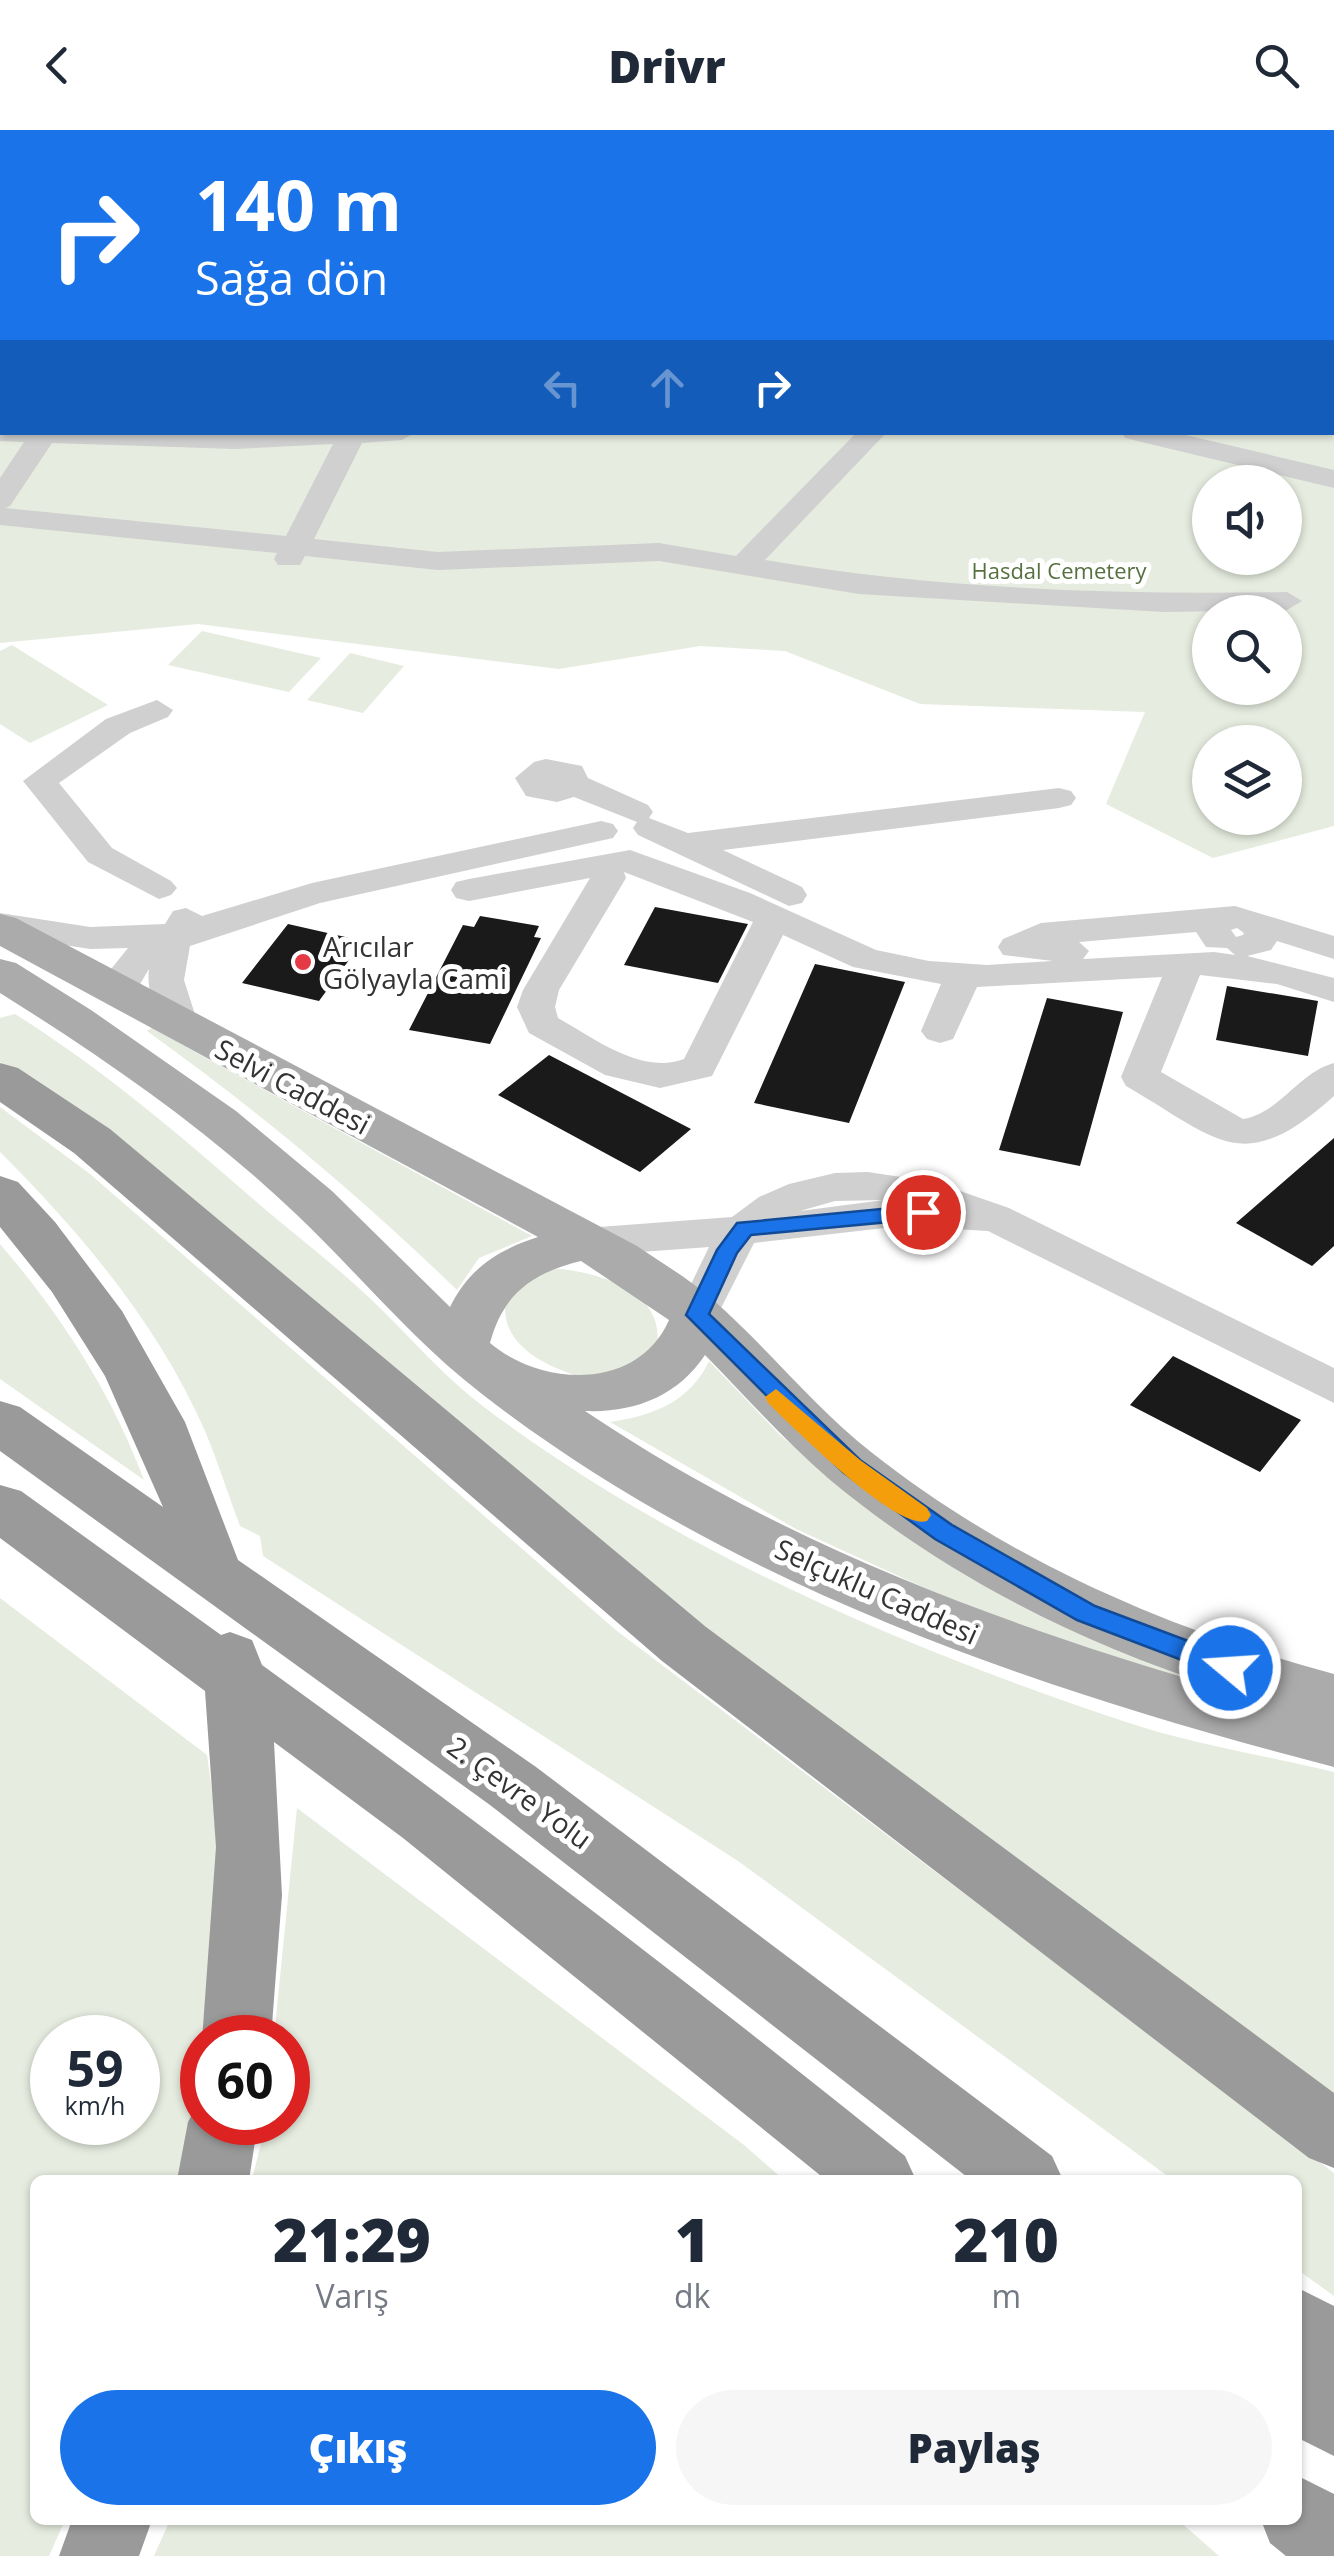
<!DOCTYPE html>
<html lang="tr">
<meta charset="utf-8">
<style>
body{margin:0;font-family:"Open Sans",sans-serif;background:#f6f6f7;color:#1f2937;height:100vh;display:flex;flex-direction:column;font-size:38px;white-space:nowrap}
*{box-sizing:border-box;margin:0}
p{font-size:32px;color:#747a83}
.icon{flex:none;width:55px;height:55px;fill:none;stroke:currentColor;stroke-width:2;stroke-linecap:round;stroke-linejoin:round}
.map{position:relative;flex:1;overflow:hidden}
.details{position:absolute;left:30px;top:2045px;width:1272px;height:350px;display:flex;flex-direction:column;background:#fff;border-radius:15px;box-shadow:0 2px 8px #0004}
.details>*{flex:none}
.guide{position:absolute;left:0px;top:0px;width:1335px;height:305px;box-shadow:0 2px 8px #0004;background:#1a73e8;color:#fff;overflow:hidden}
.tools{position:absolute;left:1192px;top:335px;display:grid;gap:20px}
.tools a{display:grid;place-items:center;width:110px;height:110px;border-radius:50%;background:#fff;box-shadow:0 2px 8px #0004;font-size:50px}
.speed{position:absolute;left:30px;top:1885px;display:flex;gap:20px;font-size:50px;font-weight:700;text-align:center}
.speed>*{display:grid;place-content:center;width:130px;height:130px;border-radius:50%;background:#fff;box-shadow:0 2px 8px #0004;line-height:1}
.speed small{font-size:25px;font-weight:400}
.speed .limit{border:15px solid #d22;background:#fff;color:#111}
.pin{position:absolute;display:grid;place-items:center;width:85px;height:85px;color:#fff;margin:-42px;border:5px solid #fff;border-radius:50%;box-shadow:0 2px 10px #0007}
.me{position:absolute;width:110px;margin:-55px;rotate:288deg;stroke-linejoin:round;filter:drop-shadow(0 0 8px #0008)}
.turn{display:flex;align-items:center;gap:35px;height:210px;padding:0 30px;font-size:45px}
.turn .icon{width:130px;height:130px;stroke-width:2.5}
.turn b{display:block;font-size:70px;line-height:85px}
.lanes{display:flex;align-items:center;height:95px;padding:0 30px;background:#0003;justify-content:center;gap:50px;direction:ltr}
.lanes .off{opacity:.35}
.eta{display:flex;justify-content:space-evenly;align-items:center;height:170px;text-align:center}
.eta b{font-size:60px;font-weight:800;line-height:70px}
.primary-button{display:flex;gap:20px;margin-top:auto;padding:20px 30px}
.primary-button a{flex:1;height:115px;border-radius:60px;background:#1a73e8;color:#fff;font-size:40px;font-weight:800;line-height:115px;text-align:center}
.primary-button a+a{background:#f6f6f7;color:#1f2937}
header{display:flex;justify-content:space-between;align-items:center;height:130px;padding:0 30px;background:#fff;font-size:45px;font-weight:800}
.map>svg:first-child{display:block}
.green{fill:#e6ecdf;fill-rule:evenodd}
.building{fill:#1a1a1a}
.lines{fill:none;stroke-linecap:round;stroke-linejoin:round}
.minor{fill:#d0d0d0;fill-rule:evenodd}
.major{fill:#ababab;fill-rule:evenodd}
.highway{fill:#9a9a9a;fill-rule:evenodd}
.route{fill:#1a73e8;stroke:#114b97;stroke-width:2.5}
.slow{fill:#f59e0b}
.poi-dot{fill:#e63946;stroke:#fff;stroke-width:4}
.labels{text-anchor:middle;dominant-baseline:central;stroke-width:10;stroke-linejoin:round;paint-order:stroke}
.far-park-label{font-size:22px;fill:#56703f;stroke:#fff}
.poi-label{font-size:28px;fill:#333;stroke:#fff;text-anchor:start}
.street-label{font-size:28px;fill:#333;stroke:#fff}
</style>
<header><svg class="icon" aria-label="back" viewBox="0 0 24 24"><path d="M15 5l-7 7 7 7"/></svg>Drivr<svg class="icon" aria-label="search" viewBox="0 0 24 24"><circle cx="10" cy="10" r="6"/><path d="M15 15l6 6"/></svg></header>
<div class="map">
<svg width="1334" height="2426" viewBox="0 0 1334 2426">
<rect width="100%" height="100%" fill="#fff"/>
<path class="green" d="M 0,0 L 1334,0 L 1333,30 L 1332,2 L 2,2 L 2,302 L 1332,302 L 1334,295 L 1334,696 L 1213,728 L 1106,674 L 1145,582 L 920,574 L 785,521 L 700,516 L 559,539 L 198,494 L 0,513 ZM 1210,352 L 1285,352 L 1285,428 L 1210,428 ZM 1210,482 L 1285,482 L 1285,558 L 1210,558 ZM 1210,612 L 1285,612 L 1285,688 L 1210,688 Z
M 202,501 L 321,528 L 289,562 L 168,535 Z
M 12,515 L 108,575 L 30,613 L 0,594 L 0,521 Z
M 350,523 L 404,536 L 363,583 L 307,570 Z
M 15,884 C 104,940 181,1006 260,1075 C 299,1108 341,1140 378,1176 C 414,1211 444,1247 484,1277 C 674,1420 899,1516 1123,1591 C 1190,1614 1264,1625 1334,1642 L 1334,1985 L 846,1618 L 101,1000 L 0,932 L 0,888 Z
M 152,898 L 206,928 L 532,1106 L 479,1128 L 457,1160 C 359,1065 257,980 147,901 Z
M 0,977 L 90,1044 L 617,1501 L 1334,2043 L 1334,2166 L 1298,2140 L 1298,2050 L 1173,2050 L 738,1731 L 263,1426 L 260,1406 L 240,1396 C 228,1364 218,1332 205,1301 C 158,1194 82,1104 0,1022 Z
M 0,1114 C 61,1185 111,1262 144,1350 L 0,1249 Z
M 549,1138 C 596,1141 670,1160 656,1221 L 592,1250 C 552,1240 494,1216 507,1165 Z
M 709,1231 L 780,1305 L 843,1356 L 1274,1578 L 977,1482 L 796,1399 L 610,1292 C 652,1286 690,1272 709,1231 Z
M 0,1468 L 207,1625 L 221,1726 L 202,1946 L 180,2050 L 35,2050 L 35,2390 L 65,2390 L 49,2426 L 0,2426 ZM 52,1908 L 138,1908 L 138,1992 L 52,1992 Z
M 297,1678 L 744,2015 L 784,2050 L 252,2050 L 266,1993 L 288,1992 L 288,1908 L 274,1907 Z
M 170,2390 L 1178,2390 L 1219,2426 L 154,2426 Z"/>
<path class="building" d="M 655,777 L 748,794 L 718,853 L 624,835 Z
M 480,786 L 539,796 L 534,807 L 541,808 L 490,914 L 409,900 L 463,795 L 474,797 Z
M 288,794 L 363,811 L 319,871 L 242,853 Z
M 815,834 L 905,852 L 849,993 L 754,973 Z
M 1227,856 L 1318,871 L 1308,926 L 1216,910 Z
M 1047,868 L 1123,882 L 1080,1036 L 999,1020 Z
M 549,925 L 691,999 L 640,1042 L 498,965 Z
M 1334,1008 L 1334,1116 L 1312,1136 L 1236,1093 Z
M 1173,1226 L 1301,1290 L 1260,1342 L 1130,1275 Z"/>
<g class="lines">
<path class="minor" d="M 1332,126 L 1334,126 L 1334,142 L 1332,142 Z
M 0,145 L 2,145 L 2,161 L 0,161 Z
M 0,295 L 2,302 L 416,302 L 402,310 L 362,313 L 314,409 L 438,422 L 659,413 L 736,426 L 857,302 L 887,302 L 765,430 C 937,459 1113,465 1287,462 L 1302,471 L 1287,480 L 1164,482 L 859,464 L 659,431 L 438,440 L 305,426 L 300,435 L 278,435 L 274,429 L 277,423 L 0,395 L 0,348 L 24,312 L 0,311 ZM 52,313 L 235,319 L 333,314 L 286,406 L 5,378 L 10,376 Z
M 1121,302 L 1173,302 L 1334,340 L 1334,358 L 1125,308 Z
M 157,570 L 173,580 L 168,587 L 130,603 L 59,653 L 112,718 L 171,751 L 177,758 L 171,765 L 159,769 L 88,732 L 23,651 L 106,589 Z
M 546,629 L 582,636 L 588,648 L 648,675 L 653,682 L 649,688 L 688,703 L 1059,658 L 1071,661 L 1076,668 L 1071,675 L 1059,678 L 723,720 L 802,757 L 807,765 L 802,773 L 789,776 L 638,705 L 633,698 L 637,692 L 574,667 L 557,672 L 526,666 L 515,648 L 534,632 Z
M 601,691 L 613,694 L 618,701 L 613,708 L 320,773 L 190,816 L 184,850 L 199,897 L 193,905 L 167,905 C 156,889 146,859 149,839 L 130,871 L 104,871 L 99,863 L 103,849 L 128,818 L 90,819 L 0,805 L 0,783 L 90,797 L 165,794 L 173,781 L 186,778 L 202,786 L 312,753 Z
M 630,720 L 750,763 L 876,820 L 929,831 L 987,835 L 1053,831 L 1003,825 L 998,817 L 1003,809 L 1041,793 L 1235,776 L 1334,806 L 1334,829 L 1277,811 L 1271,820 L 1247,826 L 1334,848 L 1334,872 L 1277,854 L 1200,845 L 1161,942 L 1243,989 C 1280,983 1299,942 1334,933 L 1334,966 C 1242,1049 1218,1009 1126,956 L 1121,947 L 1162,847 L 977,857 L 953,909 L 940,913 L 927,909 L 921,901 L 941,854 L 853,837 L 783,805 L 712,946 L 660,958 L 605,945 L 529,903 L 517,877 L 523,860 L 590,748 L 469,771 L 456,768 L 451,760 L 456,752 L 469,749 ZM 624,742 L 753,792 L 684,929 C 641,945 594,908 558,888 L 555,877 L 559,860 L 626,748 ZM 1237,798 L 1244,803 L 1243,805 L 1236,807 L 1231,800 ZM 1196,802 L 1206,817 L 1227,818 L 1235,825 L 1214,822 L 1083,829 L 1089,821 L 1079,812 Z
M 868,1042 L 934,1052 L 1009,1078 L 1334,1238 L 1334,1273 L 988,1101 L 902,1096 L 754,1113 L 712,1196 L 697,1200 L 682,1196 L 676,1185 L 709,1117 L 586,1126 L 572,1122 L 566,1112 L 572,1102 L 586,1098 L 732,1087 L 759,1067 L 789,1054 L 835,1043 ZM 884,1070 L 800,1081 L 835,1071 Z"/>
<path class="major" d="M 0,784 L 16,788 L 637,1116 C 662,1133 689,1149 712,1169 C 767,1217 813,1276 871,1322 C 1008,1430 1166,1499 1334,1544 L 1334,1637 C 1034,1559 730,1456 482,1264 C 413,1211 359,1144 296,1084 C 207,999 104,928 0,863 L 0,829 L 16,833 L 91,880 L 236,981 L 332,1061 L 450,1177 C 469,1139 497,1120 538,1107 L 0,816 ZM 581,1131 L 669,1190 C 638,1261 542,1257 490,1213 C 503,1164 532,1143 581,1131 ZM 705,1225 C 746,1267 785,1311 829,1349 C 943,1444 1077,1512 1217,1557 C 995,1493 778,1411 585,1281 C 634,1283 678,1266 705,1225 Z"/>
<path class="highway" d="M 0,933 L 18,938 L 110,999 L 706,1497 L 1334,1963 L 1334,2038 L 1309,2028 L 662,1531 L 74,1023 L 0,972 Z
M 0,1046 L 18,1052 L 55,1092 L 122,1181 L 185,1292 L 238,1430 L 536,1637 L 1052,2026 L 1063,2050 L 971,2050 L 490,1675 L 0,1321 L 0,1271 L 20,1277 L 163,1377 L 105,1246 L 52,1162 L 0,1097 Z
M 0,1355 L 21,1361 L 221,1505 L 230,1502 L 252,1510 L 262,1535 C 481,1693 695,1857 905,2026 L 916,2050 L 826,2050 L 403,1708 L 274,1612 L 282,1765 L 271,1908 L 202,1910 L 216,1717 L 205,1561 L 0,1408 Z
M 202,1967 L 202,1992 L 258,1992 L 249,2050 L 177,2050 L 188,1992 Z
M 1298,2158 L 1334,2176 L 1334,2326 L 1298,2308 Z
M 1298,2346 L 1334,2364 L 1334,2426 L 1286,2426 L 1270,2413 L 1261,2390 L 1298,2390 Z
M 72,2390 L 152,2390 L 139,2426 L 59,2426 Z"/>
</g>
<path class="route" d="M 923,1075 L 931,1077 L 931,1088 L 751,1105 L 737,1123 L 709,1184 L 860,1330 L 952,1395 L 1095,1476 L 1239,1530 L 1242,1538 L 1239,1545 L 1221,1545 L 1077,1490 L 935,1409 L 843,1342 L 686,1185 L 717,1120 L 737,1093 Z"/>
<path class="slow" d="M 776,1259 L 860,1330 L 927,1378 L 931,1385 L 927,1391 C 896,1401 793,1297 768,1273 L 765,1267 Z"/>
<circle class="poi-dot" cx="303" cy="832" r="10"/>
<g class="labels">
<g class="far-park-label">
<text x="1059" y="440">Hasdal Cemetery</text>
</g>
<g class="poi-label">
<text x="323" y="816">Arıcılar<tspan x="323" dy="32">Gölyayla Cami</tspan></text>
</g>
<g class="street-label">
<text transform="translate(293 956) rotate(28)">Selvi Caddesi</text>
<text transform="translate(877 1461) rotate(24)">Selçuklu Caddesi</text>
<text transform="translate(520 1662) rotate(36)">2. Çevre Yolu</text>
</g>
</g>
</svg>
<div class="tools">
<a><svg class="icon" aria-label="sound" viewBox="0 0 24 24"><path d="M4 9h4l5-4v14l-5-4H4zM17 9q2 3 0 6"/></svg></a>
<a><svg class="icon" aria-label="search" viewBox="0 0 24 24"><circle cx="10" cy="10" r="6"/><path d="M15 15l6 6"/></svg></a>
<a><svg class="icon" aria-label="layers" viewBox="0 0 24 24"><path d="M12 4l9 5-9 5-9-5zM3 14l9 5 9-5"/></svg></a>
</div>
<div class="speed"><div>59<small>km/h</small></div><div class="limit">60</div></div>
<div class="pin" style="left:923px;top:1082px;background:#d93025"><svg class="icon" aria-label="arrive" viewBox="0 0 24 24"><path d="M6 21V4h12l-3 4 3 4H6"/></svg></div>
<svg class="me" style="left:1230px;top:1538px" viewBox="-20 -20 40 40"><circle r="17" fill="#1a73e8" stroke="#fff" stroke-width="3"/><path d="M0-11L8 9 0 5-8 9z" fill="#fff"/></svg>
<div class="guide">
<div class="turn"><svg class="icon" aria-label="right" viewBox="0 0 24 24"><path d="M7 20v-9h11M14 6l5 5-5 5"/></svg><div><b>140 m</b>Sağa dön</div></div>
<div class="lanes"><svg class="icon off" aria-label="left" viewBox="0 0 24 24"><path d="M17 20v-9H6M10 6l-5 5 5 5"/></svg><svg class="icon off" aria-label="ahead" viewBox="0 0 24 24"><path d="M12 20V5M6 11l6-6 6 6"/></svg><svg class="icon" aria-label="right" viewBox="0 0 24 24"><path d="M7 20v-9h11M14 6l5 5-5 5"/></svg></div>
</div>
<section class="details">
<div class="eta">
<div><b>21:29</b><p>Varış</p></div>
<div><b>1</b><p>dk</p></div>
<div><b>210</b><p>m</p></div>
</div>
<div class="primary-button"><a>Çıkış</a><a>Paylaş</a></div>
</section>
</div>
